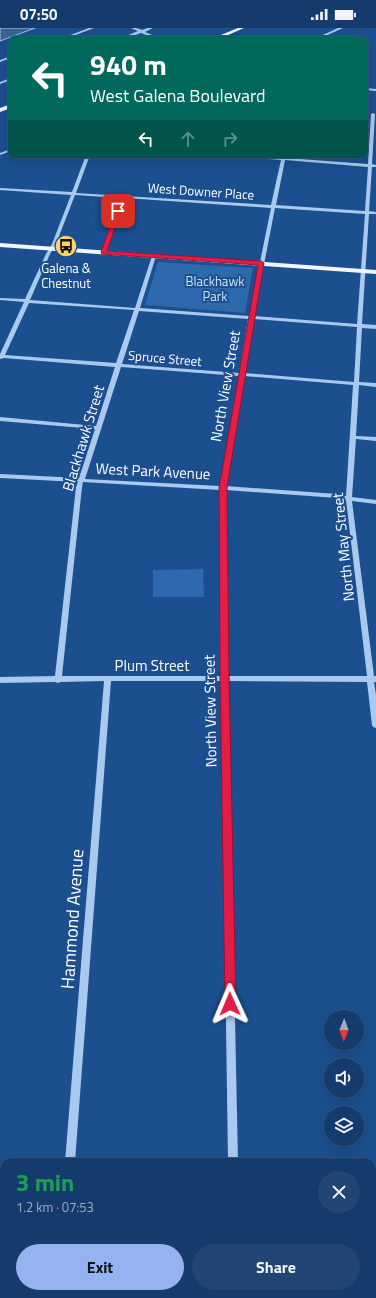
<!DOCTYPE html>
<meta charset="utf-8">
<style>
body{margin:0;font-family:"Titillium Web",sans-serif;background:#214673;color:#f1f3f6;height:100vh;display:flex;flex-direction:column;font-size:15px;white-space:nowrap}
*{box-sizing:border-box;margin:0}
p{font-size:13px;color:#9dadc1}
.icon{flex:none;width:22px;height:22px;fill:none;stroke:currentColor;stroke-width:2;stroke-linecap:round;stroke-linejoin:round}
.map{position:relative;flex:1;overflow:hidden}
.drawer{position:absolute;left:0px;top:1130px;width:376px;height:140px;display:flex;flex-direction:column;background:#143b6b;border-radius:12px 12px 0 0;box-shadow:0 4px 16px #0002,0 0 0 1px #33557e}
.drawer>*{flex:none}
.hud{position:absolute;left:8px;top:8px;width:360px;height:122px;border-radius:8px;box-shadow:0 4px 16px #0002,0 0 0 1px #33557e;background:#00695c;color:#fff;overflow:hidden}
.needle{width:26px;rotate:181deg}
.controls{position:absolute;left:324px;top:982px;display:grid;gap:8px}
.controls a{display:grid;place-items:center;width:40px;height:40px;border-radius:50%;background:#143b6b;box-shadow:0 4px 16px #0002,0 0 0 1px #33557e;font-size:20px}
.pin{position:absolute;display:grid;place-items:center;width:34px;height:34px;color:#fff;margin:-17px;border-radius:8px;box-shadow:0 2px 6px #0006}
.me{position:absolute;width:44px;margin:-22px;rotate:359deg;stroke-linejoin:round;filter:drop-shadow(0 0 3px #0008)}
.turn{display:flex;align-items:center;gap:14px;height:84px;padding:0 16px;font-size:18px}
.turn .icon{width:52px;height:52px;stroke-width:2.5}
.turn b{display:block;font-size:28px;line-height:34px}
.lanes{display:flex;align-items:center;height:38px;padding:0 16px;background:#0003;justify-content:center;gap:20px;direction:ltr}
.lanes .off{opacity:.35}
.round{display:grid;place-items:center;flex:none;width:42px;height:42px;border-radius:21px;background:#214673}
.summary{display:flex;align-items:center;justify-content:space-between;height:68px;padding:0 16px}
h1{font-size:24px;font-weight:700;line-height:30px;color:#1e9e55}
.action{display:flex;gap:8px;margin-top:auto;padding:8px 16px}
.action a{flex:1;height:46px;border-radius:24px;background:#95b2f1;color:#111;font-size:16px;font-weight:700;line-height:46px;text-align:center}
.action a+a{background:#214673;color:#f1f3f6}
.status{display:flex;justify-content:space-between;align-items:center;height:28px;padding:0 20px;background:#143b6b;direction:ltr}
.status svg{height:11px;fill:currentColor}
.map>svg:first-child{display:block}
.green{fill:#2e69ad}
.water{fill:#3c6290;stroke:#9cc4f0}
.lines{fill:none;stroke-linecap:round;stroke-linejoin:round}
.minor{fill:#a9c9ee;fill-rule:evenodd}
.major{fill:#f0f6ff;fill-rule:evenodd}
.route{fill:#e11d48;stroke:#92132f}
.labels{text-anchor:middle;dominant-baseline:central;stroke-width:4;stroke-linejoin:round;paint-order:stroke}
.far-street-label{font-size:13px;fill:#fff;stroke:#1b4f8f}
.far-poi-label{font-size:13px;fill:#fff;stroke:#1b4f8f}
.far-park-label{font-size:13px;fill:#cfe3fa;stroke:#1b4f8f}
.street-label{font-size:15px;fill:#fff;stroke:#1b4f8f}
.near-street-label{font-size:18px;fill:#fff;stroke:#1b4f8f}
</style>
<div class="status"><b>07:50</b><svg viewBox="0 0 49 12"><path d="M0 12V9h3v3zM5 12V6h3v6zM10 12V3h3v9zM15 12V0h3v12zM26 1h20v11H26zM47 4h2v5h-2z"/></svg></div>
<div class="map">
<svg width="376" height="1270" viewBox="0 0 376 1270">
<rect width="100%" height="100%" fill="#1b4f8f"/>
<path class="green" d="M 158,234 L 253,240 L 245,285 L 145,277 Z
M 203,541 L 204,569 L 153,569 L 153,542 Z"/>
<path class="water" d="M 0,0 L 35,0 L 0,13 Z"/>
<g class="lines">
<path class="minor" d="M 89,0 L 94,0 L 65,11 L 60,11 Z
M 131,0 L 136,0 L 142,2 L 148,0 L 153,0 L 145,4 L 162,11 L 157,11 L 141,5 L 124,11 L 119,11 L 138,3 Z
M 338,0 L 343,0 L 319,11 L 314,11 Z
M 11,28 L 11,30 L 0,34 L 0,32 Z
M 11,50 L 11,52 L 0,56 L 0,54 Z
M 365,60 L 376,61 L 376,63 L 365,62 Z
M 373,85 L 375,86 L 372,136 L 376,137 L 376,139 L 372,139 L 369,183 L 376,184 L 376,186 L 369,186 L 362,296 L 376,297 L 376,301 L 362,300 L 359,354 L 376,355 L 376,359 L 359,357 L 356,408 L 376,409 L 376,413 L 356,411 L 352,469 L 376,472 L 376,476 L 352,473 L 374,648 L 376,648 L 376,654 L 374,654 L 376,667 L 376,700 L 373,699 L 372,697 L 367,654 L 228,653 L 238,1134 L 228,1134 L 221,653 L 111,653 L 75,1134 L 65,1134 L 104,653 L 61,654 L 58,655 L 55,654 L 0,655 L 0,649 L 55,648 L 76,459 L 78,454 L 0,450 L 0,446 L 79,450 L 95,401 L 0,393 L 0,389 L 96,398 L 115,339 L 4,330 L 0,331 L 0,326 L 24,274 L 0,272 L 0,270 L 25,271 L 46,226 L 52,216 L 71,167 L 0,162 L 0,160 L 72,164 L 86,127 L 90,127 L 76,165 L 271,177 L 281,132 L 234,128 L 232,127 L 250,127 L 281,129 L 282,127 L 286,127 L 286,130 L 368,136 L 371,86 ZM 285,132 L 368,139 L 365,183 L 276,177 ZM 75,167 L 120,170 L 102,224 L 104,225 L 106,224 L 125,170 L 271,180 L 249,288 L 140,280 L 156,228 L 154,227 L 152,228 L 135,280 L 30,272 L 50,226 L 56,216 ZM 275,180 L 365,186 L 357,296 L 254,288 ZM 29,275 L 134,282 L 116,335 L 5,327 ZM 139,283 L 248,291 L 239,345 L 122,336 ZM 254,291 L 357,299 L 354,354 L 245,345 ZM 121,339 L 239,348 L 220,458 L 85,451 ZM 244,348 L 353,357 L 346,468 L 337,466 L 226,458 ZM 83,454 L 220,462 L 220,648 L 62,648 L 82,459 ZM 226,462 L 337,470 L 346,472 L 367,648 L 228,648 Z
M 11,121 L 11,123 L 0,127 L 0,125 Z
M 36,1266 L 46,1266 L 46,1270 L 36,1270 Z
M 230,1266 L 240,1266 L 241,1270 L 231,1270 Z"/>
<path class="major" d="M 238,0 L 244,0 L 219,11 L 211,11 Z
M 11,76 L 11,80 L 0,84 L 0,80 Z
M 0,215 L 376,242 L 376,246 L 0,219 Z
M 0,1162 L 4,1162 L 4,1176 L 0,1176 Z
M 372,1162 L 376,1162 L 376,1176 L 372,1176 Z"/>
</g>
<path class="route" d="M 116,181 L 121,183 L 107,223 L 261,233 L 264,235 L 227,460 L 229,644 L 236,976 L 234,980 L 230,982 L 226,980 L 225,976 L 220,644 L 219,460 L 258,237 L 102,226 L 101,224 Z"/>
<defs>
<g id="bus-disc" transform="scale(1.15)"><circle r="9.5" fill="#ffd166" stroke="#1b4f8f"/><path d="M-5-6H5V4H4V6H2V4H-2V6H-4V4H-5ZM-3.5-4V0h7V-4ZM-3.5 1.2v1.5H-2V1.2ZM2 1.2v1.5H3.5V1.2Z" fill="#111"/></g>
</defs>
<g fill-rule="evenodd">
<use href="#bus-disc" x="66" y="218"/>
</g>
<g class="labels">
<g class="far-street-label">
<text transform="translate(201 163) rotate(4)">West Downer Place</text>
<text transform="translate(165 330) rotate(5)">Spruce Street</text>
</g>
<g class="far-poi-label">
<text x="66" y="240">Galena &amp;<tspan x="66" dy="15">Chestnut</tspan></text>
</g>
<g class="far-park-label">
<text x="215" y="253">Blackhawk<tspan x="215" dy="15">Park</tspan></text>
</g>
<g class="street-label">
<text transform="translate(225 358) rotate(-80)">North View Street</text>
<text transform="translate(83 410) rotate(-73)">Blackhawk Street</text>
<text transform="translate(153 443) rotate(3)">West Park Avenue</text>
<text transform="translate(343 519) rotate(-96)">North May Street</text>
<text x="152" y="637">Plum Street</text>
<text transform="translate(210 683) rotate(-91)">North View Street</text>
</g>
<g class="near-street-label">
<text transform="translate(72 891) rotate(-86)">Hammond Avenue</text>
</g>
</g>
</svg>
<div class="controls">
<a><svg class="needle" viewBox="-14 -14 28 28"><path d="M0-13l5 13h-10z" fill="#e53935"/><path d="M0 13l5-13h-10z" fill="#9dadc1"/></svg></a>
<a><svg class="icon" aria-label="sound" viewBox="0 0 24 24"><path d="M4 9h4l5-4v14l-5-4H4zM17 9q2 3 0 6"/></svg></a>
<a><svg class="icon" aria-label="layers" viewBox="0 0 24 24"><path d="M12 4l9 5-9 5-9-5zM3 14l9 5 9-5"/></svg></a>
</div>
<div class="pin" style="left:118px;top:183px;background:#d93025"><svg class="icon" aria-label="arrive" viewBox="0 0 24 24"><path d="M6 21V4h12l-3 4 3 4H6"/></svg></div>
<svg class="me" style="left:230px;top:976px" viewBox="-20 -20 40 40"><path d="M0-17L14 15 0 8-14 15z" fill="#e11d48" stroke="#fff" stroke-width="4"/></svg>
<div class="hud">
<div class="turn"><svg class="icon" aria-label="left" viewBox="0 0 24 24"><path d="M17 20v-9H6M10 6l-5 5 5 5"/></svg><div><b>940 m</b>West Galena Boulevard</div></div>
<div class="lanes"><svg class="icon" aria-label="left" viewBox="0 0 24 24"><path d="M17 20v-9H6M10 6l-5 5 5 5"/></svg><svg class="icon off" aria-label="ahead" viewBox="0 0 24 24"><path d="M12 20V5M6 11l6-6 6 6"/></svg><svg class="icon off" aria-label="right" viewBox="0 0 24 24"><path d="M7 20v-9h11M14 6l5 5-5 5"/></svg></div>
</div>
<section class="drawer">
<div class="summary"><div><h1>3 min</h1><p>1.2 km · 07:53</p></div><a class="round"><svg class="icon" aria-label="close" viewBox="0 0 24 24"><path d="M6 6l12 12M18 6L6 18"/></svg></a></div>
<div class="action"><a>Exit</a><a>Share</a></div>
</section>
</div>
